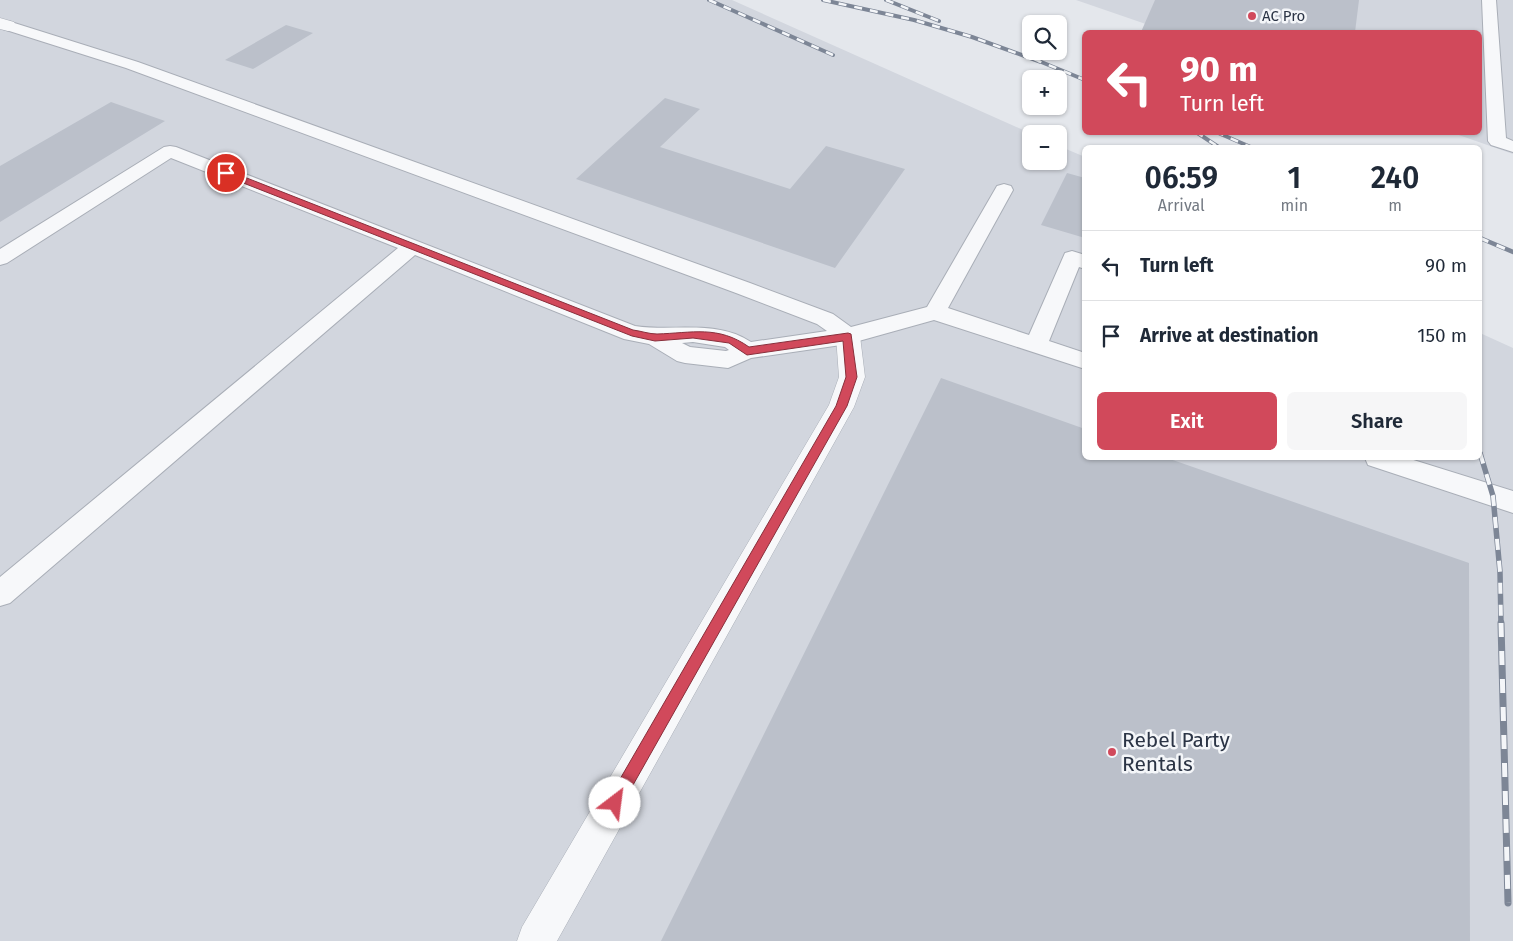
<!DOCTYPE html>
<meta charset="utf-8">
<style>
body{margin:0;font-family:"Fira Sans",sans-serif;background:#f6f6f7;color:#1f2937;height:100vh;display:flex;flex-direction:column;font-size:19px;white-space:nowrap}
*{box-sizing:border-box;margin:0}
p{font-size:16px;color:#747a83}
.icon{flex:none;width:28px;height:28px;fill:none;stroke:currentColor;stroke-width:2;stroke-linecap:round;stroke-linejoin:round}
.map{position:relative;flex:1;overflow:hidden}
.panel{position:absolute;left:1082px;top:145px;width:400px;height:315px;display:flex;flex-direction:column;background:#fff;border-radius:8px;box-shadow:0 1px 4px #0004}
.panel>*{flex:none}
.banner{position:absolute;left:1082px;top:30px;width:400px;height:105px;border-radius:8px;box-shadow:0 1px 4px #0004;background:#d1495b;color:#fff;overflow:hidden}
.controls{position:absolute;left:1022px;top:15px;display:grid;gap:10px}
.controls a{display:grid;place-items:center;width:45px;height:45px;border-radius:8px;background:#fff;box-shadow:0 1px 4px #0004;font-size:25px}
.pin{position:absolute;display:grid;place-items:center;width:42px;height:42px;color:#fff;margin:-21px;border:2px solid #fff;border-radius:50%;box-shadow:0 1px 5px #0007}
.me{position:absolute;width:55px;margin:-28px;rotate:30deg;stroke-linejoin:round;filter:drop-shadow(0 0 4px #0008)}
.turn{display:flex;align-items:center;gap:18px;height:105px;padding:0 15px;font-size:22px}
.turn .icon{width:65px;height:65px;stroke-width:2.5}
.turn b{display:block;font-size:35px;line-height:42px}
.eta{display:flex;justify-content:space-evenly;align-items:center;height:85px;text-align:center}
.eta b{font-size:30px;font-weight:600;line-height:35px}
.primary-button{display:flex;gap:10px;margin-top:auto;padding:10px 15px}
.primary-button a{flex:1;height:58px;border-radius:8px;background:#d1495b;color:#fff;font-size:20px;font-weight:600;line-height:58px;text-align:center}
.primary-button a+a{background:#f6f6f7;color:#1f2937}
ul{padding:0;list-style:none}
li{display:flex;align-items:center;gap:15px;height:70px;padding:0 15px;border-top:1px solid #e0e1e3}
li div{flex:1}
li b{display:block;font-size:19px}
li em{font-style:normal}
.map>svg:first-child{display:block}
.built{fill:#d2d6de}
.building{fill:#bbc0ca}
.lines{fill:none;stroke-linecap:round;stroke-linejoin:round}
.lane-casing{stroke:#a9aeb7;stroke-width:2}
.street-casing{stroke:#a9aeb7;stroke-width:1}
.lane{fill:#f7f8fa;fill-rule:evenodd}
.street{fill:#f7f8fa;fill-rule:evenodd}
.rail-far3-casing{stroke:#7d8696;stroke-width:4}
.rail-far2-casing{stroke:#7d8696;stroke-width:4.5}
.rail-far1-casing{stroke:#7d8696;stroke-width:5.5}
.rail-casing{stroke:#7d8696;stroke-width:7}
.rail-far3{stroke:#f4f6f9;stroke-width:2.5;stroke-dasharray:8;stroke-linecap:butt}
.rail-far2{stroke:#f4f6f9;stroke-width:3;stroke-dasharray:9;stroke-linecap:butt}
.rail-far1{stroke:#f4f6f9;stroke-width:4;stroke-dasharray:11;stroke-linecap:butt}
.rail{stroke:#f4f6f9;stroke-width:5;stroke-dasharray:14;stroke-linecap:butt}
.route{fill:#d1495b;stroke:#882f3b}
.poi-dot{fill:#d1495b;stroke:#f4f6f9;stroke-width:2}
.labels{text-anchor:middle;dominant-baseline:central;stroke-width:5;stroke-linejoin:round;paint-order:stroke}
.far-poi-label{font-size:15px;fill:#2b3445;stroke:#f4f6f9;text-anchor:start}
.near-poi-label{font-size:21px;fill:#2b3445;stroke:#f4f6f9;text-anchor:start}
</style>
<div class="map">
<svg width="1513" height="941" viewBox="0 0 1513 941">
<rect width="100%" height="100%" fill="#e4e7ec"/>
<path class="built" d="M 0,0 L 732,0 L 1032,134 L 1031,161 L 1059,161 L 1059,146 L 1085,157 L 1085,458 L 1480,458 L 1480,333 L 1513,348 L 1513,941 L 0,941 Z
M 1076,0 L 1513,0 L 1513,154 L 1453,133 L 1480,132 L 1480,32 L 1169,32 Z"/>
<path class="building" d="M 1155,0 L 1359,0 L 1355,32 L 1141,32 Z
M 286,25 L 313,33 L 253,69 L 225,60 Z
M 665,98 L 700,109 L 660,147 L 790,189 L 826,146 L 905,169 L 835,268 L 576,179 Z
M 111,102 L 165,121 L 0,222 L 0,166 Z
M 1067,173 L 1085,178 L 1085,238 L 1041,225 Z
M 941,378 L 1085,429 L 1085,458 L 1167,458 L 1469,563 L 1470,941 L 661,941 Z"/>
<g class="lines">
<g class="lane-casing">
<path id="lane" d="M 1482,0 L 1496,0 L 1506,138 L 1513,141 L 1513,152 L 1491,145 L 1488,141 Z
M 8,21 L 138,62 L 750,283 L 833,314 L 851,327 L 927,307 L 997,186 L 1004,184 L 1011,186 L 1013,190 L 948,308 L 1029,335 L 1065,253 L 1072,251 L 1085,255 L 1085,269 L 1079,267 L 1049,341 L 1085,353 L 1085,369 L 934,320 L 848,344 L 751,358 L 728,368 L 685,363 L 677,361 L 649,344 L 624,339 L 415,255 L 10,603 L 0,606 L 0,577 L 398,248 L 171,158 L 7,263 L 0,265 L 0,249 L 164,147 L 170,146 L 176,147 L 635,326 C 674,332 716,319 751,342 L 827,331 L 817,324 L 736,293 L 126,68 L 3,29 L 0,26 L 3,23 ZM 693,342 L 725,347 L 729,350 L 726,351 L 690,347 L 682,343 Z
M 1365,458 L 1407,458 L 1513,491 L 1513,513 L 1368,465 Z"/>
</g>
<g class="street-casing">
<path id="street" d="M 0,18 L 14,22 L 16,26 L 14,30 L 8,31 L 0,29 Z
M 848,327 L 857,330 L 860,336 L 865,377 L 854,407 L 557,941 L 517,941 L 522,927 L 829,405 L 839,377 L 836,336 L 839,330 Z"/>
</g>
<use href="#lane" class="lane"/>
<use href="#street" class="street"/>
<g class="rail-far3-casing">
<path id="rail-far3" d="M 709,0 L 833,55
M 823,0 L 914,20 L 972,37 L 1041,62
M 886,0 L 939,21
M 1034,59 L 1085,80
M 1196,132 L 1220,148
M 1216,132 L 1253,148"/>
</g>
<g class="rail-far2-casing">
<path id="rail-far2" d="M 1480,238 L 1513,252"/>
</g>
<g class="rail-far1-casing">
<path id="rail-far1" d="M 1480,453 L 1493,496 L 1500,572 L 1501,624"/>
</g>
<g class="rail-casing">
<path id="rail" d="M 1501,623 L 1508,903"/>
</g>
<use href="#rail-far3" class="rail-far3"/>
<use href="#rail-far2" class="rail-far2"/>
<use href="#rail-far1" class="rail-far1"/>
<use href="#rail" class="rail"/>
</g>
<path class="route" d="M 223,171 L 229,171 L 633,330 C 641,331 649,334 657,334 C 692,333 718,325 749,347 L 848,333 L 851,334 L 857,377 L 847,406 L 620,808 L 615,810 L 609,808 L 607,803 L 609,798 L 836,406 L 846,377 L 843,341 L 747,355 L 729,343 L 693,338 L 655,341 L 632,336 L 223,175 Z"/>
<g class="poi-dot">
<circle cx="1252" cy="16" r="5"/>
<circle cx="1112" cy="752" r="5"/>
</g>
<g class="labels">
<g class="far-poi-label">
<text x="1262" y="16">AC Pro</text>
</g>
<g class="near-poi-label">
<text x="1122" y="740">Rebel Party<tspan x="1122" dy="24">Rentals</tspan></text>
</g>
</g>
</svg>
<div class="controls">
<a><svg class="icon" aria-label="search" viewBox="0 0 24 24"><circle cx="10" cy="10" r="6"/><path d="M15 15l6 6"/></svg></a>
<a>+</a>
<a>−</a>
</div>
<div class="pin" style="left:226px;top:173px;background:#d93025"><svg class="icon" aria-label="arrive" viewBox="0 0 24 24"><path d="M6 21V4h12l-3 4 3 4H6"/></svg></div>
<svg class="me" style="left:615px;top:803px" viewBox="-20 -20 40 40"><circle r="19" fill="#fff"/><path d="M0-13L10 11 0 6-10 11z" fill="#d1495b"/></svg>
<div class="banner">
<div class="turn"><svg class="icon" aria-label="left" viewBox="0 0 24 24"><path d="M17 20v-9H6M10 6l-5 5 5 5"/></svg><div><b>90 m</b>Turn left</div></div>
</div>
<section class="panel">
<div class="eta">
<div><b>06:59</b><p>Arrival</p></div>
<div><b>1</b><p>min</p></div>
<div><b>240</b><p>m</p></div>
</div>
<ul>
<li><svg class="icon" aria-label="left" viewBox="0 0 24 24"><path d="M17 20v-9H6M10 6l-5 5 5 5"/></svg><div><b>Turn left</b></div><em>90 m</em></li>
<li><svg class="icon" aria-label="arrive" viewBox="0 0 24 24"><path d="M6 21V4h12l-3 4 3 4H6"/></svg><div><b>Arrive at destination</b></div><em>150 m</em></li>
</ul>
<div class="primary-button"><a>Exit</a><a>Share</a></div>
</section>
</div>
